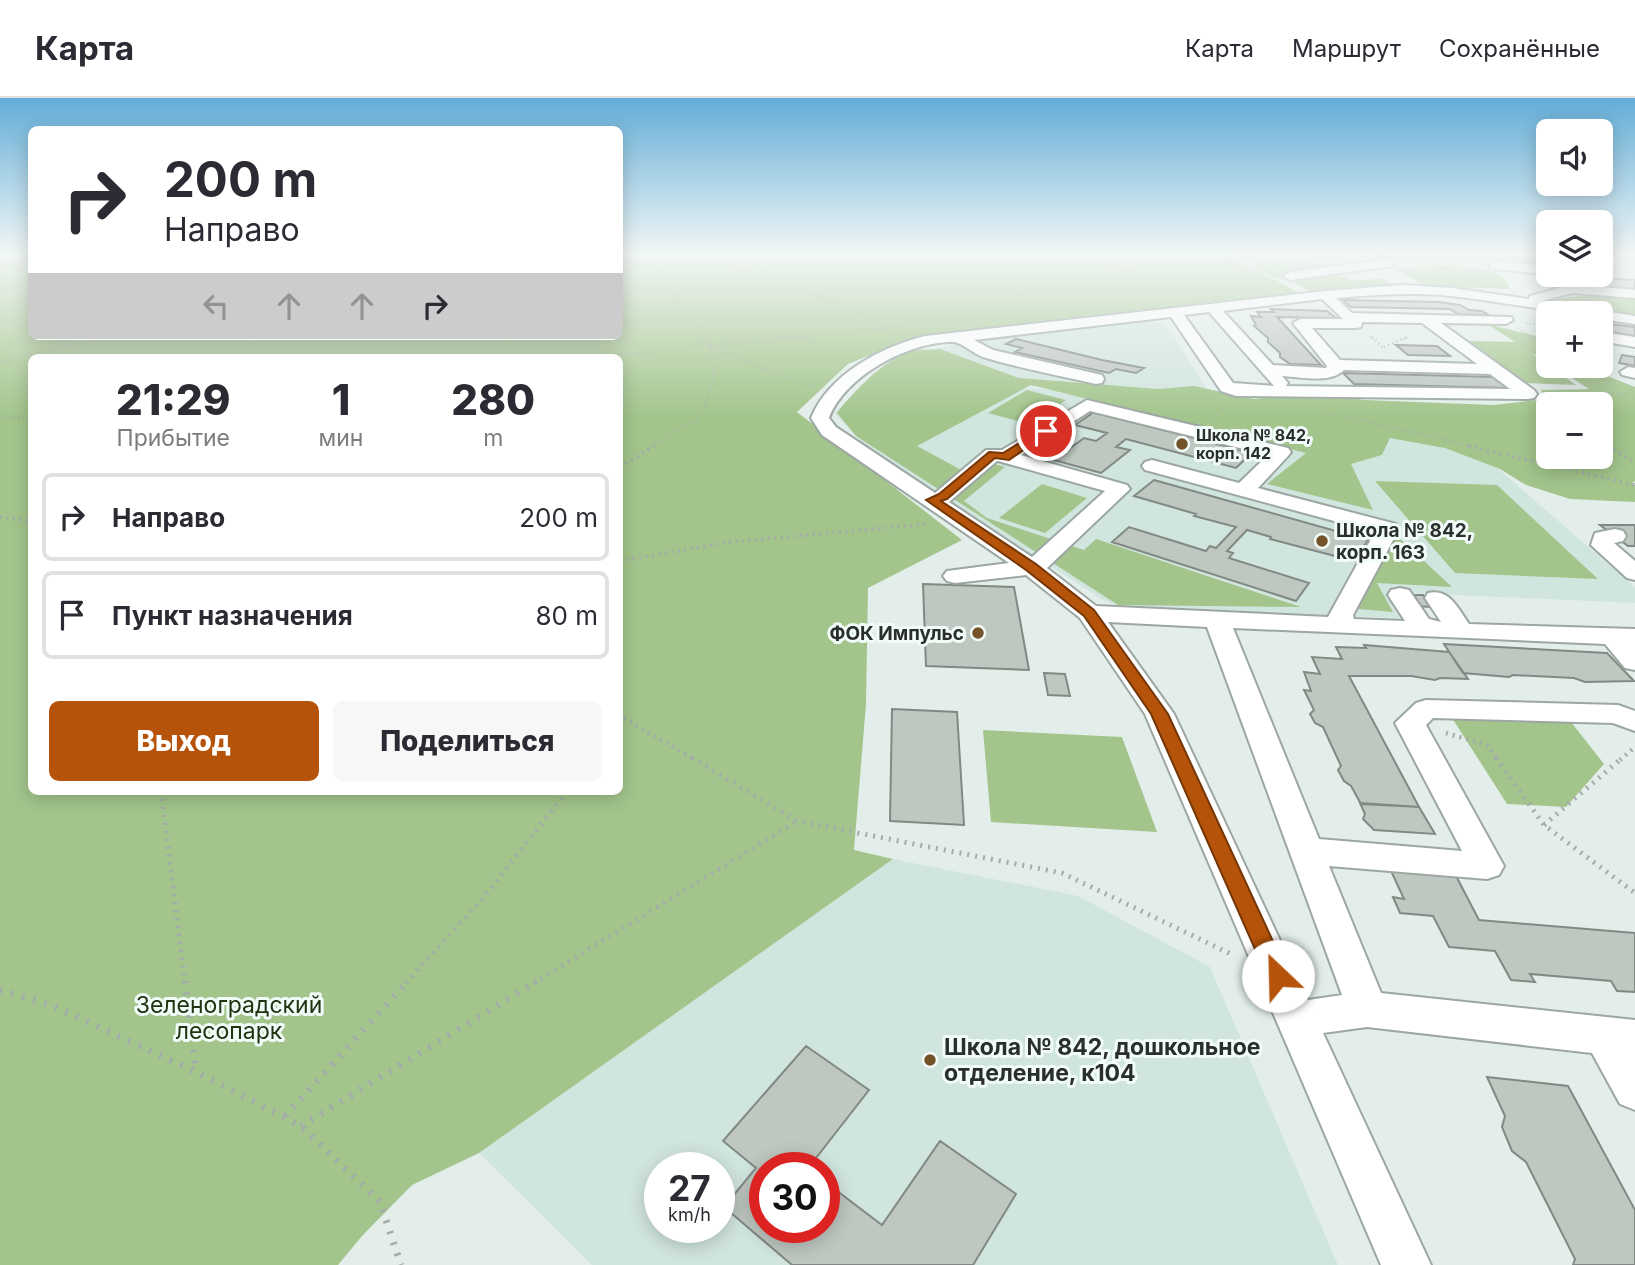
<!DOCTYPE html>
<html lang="ru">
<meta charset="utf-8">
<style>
body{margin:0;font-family:Inter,sans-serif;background:#f7f7f7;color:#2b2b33;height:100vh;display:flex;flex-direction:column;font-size:26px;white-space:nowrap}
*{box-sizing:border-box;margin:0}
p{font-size:23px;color:#7c7c81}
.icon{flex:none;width:38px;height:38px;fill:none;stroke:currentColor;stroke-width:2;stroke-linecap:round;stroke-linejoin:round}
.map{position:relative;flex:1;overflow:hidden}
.details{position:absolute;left:28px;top:256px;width:595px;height:441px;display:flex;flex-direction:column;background:#fff;border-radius:10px;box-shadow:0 4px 18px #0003}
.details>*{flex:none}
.hud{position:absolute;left:28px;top:28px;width:595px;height:214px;border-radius:10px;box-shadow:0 4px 18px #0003;background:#fff;color:#2b2b33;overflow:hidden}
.fabs{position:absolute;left:1536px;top:21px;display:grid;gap:14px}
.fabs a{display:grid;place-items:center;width:77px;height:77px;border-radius:10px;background:#fff;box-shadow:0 4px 18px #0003;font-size:35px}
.speed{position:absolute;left:644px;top:1054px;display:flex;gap:14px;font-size:35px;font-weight:700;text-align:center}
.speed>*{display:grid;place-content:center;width:91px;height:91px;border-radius:50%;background:#fff;box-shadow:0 4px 18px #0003;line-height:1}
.speed small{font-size:18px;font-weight:400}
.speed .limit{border:10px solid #d22;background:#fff;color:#111}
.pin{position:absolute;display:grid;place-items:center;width:60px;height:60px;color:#fff;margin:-30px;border:4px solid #fff;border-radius:50%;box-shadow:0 2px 7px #0007}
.me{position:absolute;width:77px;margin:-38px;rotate:336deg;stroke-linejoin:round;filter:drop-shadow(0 0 5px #0008)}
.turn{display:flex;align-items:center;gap:24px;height:147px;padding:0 21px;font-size:32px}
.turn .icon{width:91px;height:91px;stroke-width:2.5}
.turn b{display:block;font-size:49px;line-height:60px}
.lanes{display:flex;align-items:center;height:66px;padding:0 21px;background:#0003;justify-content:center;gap:35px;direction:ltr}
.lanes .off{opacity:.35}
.eta{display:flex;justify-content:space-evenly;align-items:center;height:119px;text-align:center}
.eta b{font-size:42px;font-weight:800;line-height:49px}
.cta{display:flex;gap:14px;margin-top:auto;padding:14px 21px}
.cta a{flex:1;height:80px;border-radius:10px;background:#b45309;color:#fff;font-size:28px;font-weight:800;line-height:80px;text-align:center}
.cta a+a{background:#f7f7f7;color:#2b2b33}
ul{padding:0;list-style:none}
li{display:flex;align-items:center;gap:21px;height:88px;margin:0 14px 10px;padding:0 7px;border:4px solid #e1e1e2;border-radius:10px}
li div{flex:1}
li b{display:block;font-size:26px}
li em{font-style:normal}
header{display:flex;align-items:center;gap:42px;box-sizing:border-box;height:98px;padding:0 35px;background:#fff;border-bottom:2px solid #e1e1e2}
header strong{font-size:33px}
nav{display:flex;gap:38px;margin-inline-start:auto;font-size:24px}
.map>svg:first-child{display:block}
.built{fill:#d1e5df;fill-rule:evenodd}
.green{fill:#a3c58c;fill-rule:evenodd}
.building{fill:#bfc7c1;stroke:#828984;stroke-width:2}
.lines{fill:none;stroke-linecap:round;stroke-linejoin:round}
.minor-casing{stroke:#9ca6a3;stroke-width:4}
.path-far5{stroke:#a4acaa;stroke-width:2;stroke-dasharray:1 2.5;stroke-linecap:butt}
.path-far4{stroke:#a4acaa;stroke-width:2.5;stroke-dasharray:1 3.5;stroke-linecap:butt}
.path-far3{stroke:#a4acaa;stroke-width:3.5;stroke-dasharray:2 4.5;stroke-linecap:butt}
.path-far2{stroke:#a4acaa;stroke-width:4.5;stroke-dasharray:2 5;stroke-linecap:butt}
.path-far1{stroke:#a4acaa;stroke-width:5;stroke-dasharray:2 6;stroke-linecap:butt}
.path{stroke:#a4acaa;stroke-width:7;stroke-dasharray:2.5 9;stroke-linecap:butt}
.minor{fill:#fff;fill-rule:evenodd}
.route{fill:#b45309;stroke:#753606;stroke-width:2}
.poi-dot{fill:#75532a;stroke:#f1fbf8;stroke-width:2.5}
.labels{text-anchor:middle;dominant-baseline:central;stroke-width:6;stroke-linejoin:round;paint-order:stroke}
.far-poi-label{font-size:16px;font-weight:bold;fill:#2a2e2d;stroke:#f1fbf8;text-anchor:start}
.poi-label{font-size:19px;font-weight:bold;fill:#2a2e2d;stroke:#f1fbf8;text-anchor:start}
.near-park-label{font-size:23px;fill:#203411;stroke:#f1fbf8}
.near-poi-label{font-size:23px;font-weight:bold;fill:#2a2e2d;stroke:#f1fbf8;text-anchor:start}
</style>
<header>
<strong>Карта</strong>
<nav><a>Карта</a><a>Маршрут</a><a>Сохранённые</a></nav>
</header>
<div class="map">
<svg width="1635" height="1167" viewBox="0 0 1635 1167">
<rect width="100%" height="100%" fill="#e3eeeb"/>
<path class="built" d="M 1147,223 L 1166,226 L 1208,293 L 871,284 L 922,253 L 967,244 Z
M 865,286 L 1215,295 L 1482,357 L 1635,489 L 1635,505 L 1389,494 L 1405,520 L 1127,511 L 1103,502 L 865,348 L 834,315 Z
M 893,761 L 1078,798 L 1210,869 L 1338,1167 L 592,1167 L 479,1055 ZM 660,1069 L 719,1069 L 719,1129 L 660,1129 ZM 765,1069 L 824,1069 L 824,1129 L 765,1129 Z"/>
<path class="green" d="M 0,155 L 31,155 L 32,238 L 620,238 L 620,155 L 1235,155 L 1238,162 L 1303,197 L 904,243 L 848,266 L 797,314 L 962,442 L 868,490 L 866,606 L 854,752 L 893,761 L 479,1055 L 412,1087 L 362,1138 L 338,1167 L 0,1167 ZM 32,259 L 620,259 L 620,693 L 32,693 Z
M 1247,160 L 1278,160 L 1329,167 L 1334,170 L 1323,171 L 1351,182 L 1383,181 L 1394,188 L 1358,189 L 1313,195 L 1291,183 L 1274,180 L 1255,169 Z
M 1443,168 C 1466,170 1501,166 1510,191 L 1464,189 L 1499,197 L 1430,190 L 1393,170 Z
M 1583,197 L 1635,200 L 1635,219 L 1541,204 Z
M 1487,226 L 1549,241 L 1549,265 L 1528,253 L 1576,287 L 1525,285 L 1469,243 L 1515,244 Z
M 940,251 L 1019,280 L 1158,291 L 1194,288 L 1254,301 L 1318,295 L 1364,302 L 1494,307 L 1544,301 L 1541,292 L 1589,291 L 1553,268 L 1594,268 L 1605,277 L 1635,289 L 1635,383 L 1632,385 L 1635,387 L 1635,404 L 1570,401 L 1526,387 L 1500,371 L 1445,350 L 1390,340 L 1382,357 L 1351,366 L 1373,412 L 1267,386 L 1306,355 L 1031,287 L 917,348 L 976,380 L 991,365 L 1005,369 L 964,403 L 987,420 L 1084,452 L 1096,441 L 1301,509 L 1118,507 L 856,338 L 837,315 C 855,292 883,262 912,253 C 921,251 931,252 940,251 ZM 1549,306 L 1601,306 L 1601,359 L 1549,359 Z
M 1027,292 L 1066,302 L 1029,326 L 988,315 Z
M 1375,383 L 1497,387 L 1598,481 L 1455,475 Z
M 1042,386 L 1087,400 L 1045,435 L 999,420 Z
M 1396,437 L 1452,489 L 1377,485 L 1393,514 L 1348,510 Z
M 1452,620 L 1571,624 L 1604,666 L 1566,709 L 1507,706 Z
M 983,632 L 1122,639 L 1157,734 L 991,724 Z"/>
<path class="building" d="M 1368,155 L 1409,155 L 1420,158 L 1390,162 L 1376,158 L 1383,157 Z
M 1481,155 L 1504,155 L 1507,159 L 1538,161 L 1533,155 L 1549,155 L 1549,167 L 1487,163 Z
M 1569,178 L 1635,182 L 1635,193 L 1579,188 Z
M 1343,202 L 1439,204 L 1460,207 L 1469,212 L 1482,213 L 1489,217 L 1458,216 L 1450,211 L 1351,209 Z
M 1271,211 L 1327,213 L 1336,220 L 1277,219 L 1321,267 L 1290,266 L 1280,259 L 1280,255 L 1268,244 L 1268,240 L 1254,228 L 1256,227 L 1251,218 L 1261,219 L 1257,214 L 1274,214 Z
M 1601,225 L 1635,229 L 1635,238 L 1601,232 Z
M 1016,241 L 1102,262 L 1144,270 L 1136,275 L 1116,271 L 1109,275 L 1015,254 L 1022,250 L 1006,246 Z
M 1396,247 L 1437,248 L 1450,258 L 1408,257 Z
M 1622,257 L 1635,259 L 1635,268 L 1619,265 Z
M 1343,275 L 1493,279 L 1508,290 L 1354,286 Z
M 1094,314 L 1252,355 L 1236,370 L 1126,341 L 1116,349 L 1130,352 L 1101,375 L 1054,362 L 1084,340 L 1096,343 L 1107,335 L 1075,327 Z
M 1154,382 L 1368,442 L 1354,463 L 1270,441 L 1271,439 L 1247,432 L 1227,453 L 1233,455 L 1229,460 L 1309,485 L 1296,503 L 1112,444 L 1129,429 L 1206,453 L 1210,448 L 1216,450 L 1236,429 L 1194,418 L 1196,416 L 1134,398 Z
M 1600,427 L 1635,427 L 1635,448 L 1628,448 Z
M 923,486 L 1014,489 L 1029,572 L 926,568 Z
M 1403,497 L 1423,497 L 1432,509 L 1413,508 Z
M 1444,546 L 1607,555 L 1634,583 L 1585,584 L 1574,580 L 1513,577 L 1509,579 L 1463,575 Z
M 1364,547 L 1449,554 L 1468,581 L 1440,580 L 1435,582 L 1411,578 L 1349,578 L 1419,709 L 1361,706 L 1351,688 L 1344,683 L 1338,672 L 1341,668 L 1323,629 L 1315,625 L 1310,616 L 1314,612 L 1304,592 L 1311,593 L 1304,574 L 1320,576 L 1312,559 L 1342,561 L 1336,549 L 1366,550 Z
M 1044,575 L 1065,576 L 1070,598 L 1048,597 Z
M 892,611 L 957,614 L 964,727 L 890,723 Z
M 1360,705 L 1419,709 L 1435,736 L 1374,732 L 1363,721 L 1365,716 Z
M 1391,773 L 1456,778 L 1479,822 L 1635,835 L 1635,894 L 1617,893 L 1611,883 L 1530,876 L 1535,884 L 1511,882 L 1495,853 L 1449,849 L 1433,818 L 1400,815 L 1393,799 L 1404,801 Z
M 806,948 L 869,992 L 809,1069 L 765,1069 L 765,1129 L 824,1129 L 824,1083 L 882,1127 L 940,1043 L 1016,1096 L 973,1167 L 792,1167 L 724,1109 L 756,1070 L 723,1043 Z
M 1487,979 L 1568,988 L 1635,1112 L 1635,1167 L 1573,1167 L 1575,1161 L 1526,1064 L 1512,1053 L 1502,1029 L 1505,1018 Z"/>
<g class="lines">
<g class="minor-casing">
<path id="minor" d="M 1438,155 L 1452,155 L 1457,160 L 1447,163 Z
M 1389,161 L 1393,162 L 1393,168 L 1290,182 L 1284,178 L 1290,174 Z
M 1494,164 L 1549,168 L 1549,176 L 1490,171 L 1490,165 Z
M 1551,177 L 1564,177 L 1576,187 L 1635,192 L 1635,200 L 1572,195 L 1542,203 L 1635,218 L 1635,226 L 1601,221 L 1601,215 C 1550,215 1501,203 1450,198 C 1412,194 1375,197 1336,200 L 1352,215 L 1511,219 L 1513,222 L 1506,226 L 1441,225 L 1534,292 L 1537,296 L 1534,300 L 1528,301 L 1236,298 L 1221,293 L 1171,219 L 974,242 L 993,252 L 1102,277 L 1104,281 L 1102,285 L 1096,286 C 1059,277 1022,271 986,260 C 974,257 963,244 952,244 C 908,244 845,278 829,320 L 836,329 L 935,395 L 986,352 L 1002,352 L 1087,302 L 1288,350 L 1291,354 L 1288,358 L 1258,390 L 1396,426 L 1399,431 L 1353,517 L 1354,521 L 1405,523 L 1388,497 L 1391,492 L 1400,490 L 1409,492 L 1429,521 L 1441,524 L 1425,500 L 1428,495 C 1449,490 1458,510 1469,526 L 1635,531 L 1635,572 L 1625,570 L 1605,546 L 1233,530 L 1319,741 L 1462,753 L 1395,625 L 1416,605 L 1426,602 L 1618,607 L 1635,613 L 1635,633 L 1613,625 L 1433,620 L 1426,627 L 1504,768 L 1499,777 L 1487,781 L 1329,768 L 1381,895 L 1635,922 L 1635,1012 L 1620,1006 L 1592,955 L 1367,929 L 1323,935 L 1431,1167 L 1381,1167 L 1145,616 L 1080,520 L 1026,477 L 955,485 L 947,483 L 943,478 L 947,473 L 1009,465 L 822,337 L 811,320 C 829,276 881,249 925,238 L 1325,193 L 1402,187 L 1452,190 L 1529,201 L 1530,198 L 1563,189 ZM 1322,201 L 1343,221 L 1300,221 L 1293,225 L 1327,268 L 1326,270 L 1273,267 L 1223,213 ZM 1209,214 L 1274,288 L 1233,285 L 1184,217 ZM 1362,224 L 1422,225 L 1477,266 L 1340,262 L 1312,230 L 1356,230 L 1361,229 ZM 1344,272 L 1490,276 L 1510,291 L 1286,288 L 1288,285 L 1282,278 C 1301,279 1330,286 1344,272 ZM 1090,313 L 1268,357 L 1239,385 L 1152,362 L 1145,364 L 1142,368 L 1145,372 L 1375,434 L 1328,519 L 1096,508 L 1047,470 L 1130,391 L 1127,387 L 1021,357 ZM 997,363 L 998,363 L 1105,393 L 1032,459 L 949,404 ZM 1108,524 L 1207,529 L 1342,897 L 1308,902 L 1174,616 Z
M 1601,234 L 1635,239 L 1635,249 L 1601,243 Z
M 1628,269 L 1635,270 L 1635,280 L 1622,277 L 1620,274 Z
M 1615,431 L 1623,433 L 1626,438 L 1623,443 L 1614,445 L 1635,463 L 1635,482 L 1627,480 L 1591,447 L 1595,435 Z"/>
</g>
<path class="path-far5" d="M 649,155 L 662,182 L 705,241
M 694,155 L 805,194 L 893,229
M 1071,155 L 1144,178 L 1186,195
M 1187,155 L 1200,159 L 1280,163
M 1224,155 L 1227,161 L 1273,185
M 1632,155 L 1635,157
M 1601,157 L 1614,167 L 1635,172
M 1405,162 L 1427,159
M 0,166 L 25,155
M 1526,225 L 1549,228
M 1518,230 L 1534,241
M 1370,238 L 1373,241
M 100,241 L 114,238
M 779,241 L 901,229
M 1403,241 L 1408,239"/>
<path class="path-far4" d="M 704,239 L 711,249 L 817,291
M 1372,239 L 1384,251
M 1532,239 L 1549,251
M 1384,249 L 1407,239
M 599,259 L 796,239
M 0,264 L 108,239
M 1578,268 L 1610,285
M 1549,296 L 1629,296
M 1326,314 L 1476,349
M 1212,319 L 1227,307
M 0,321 L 32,318
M 1601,343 L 1611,349
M 651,349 L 700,318 L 714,284 L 711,249"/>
<path class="path-far3" d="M 1468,348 L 1635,387
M 1608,348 L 1635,364
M 620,369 L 654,348
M 0,419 L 32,423
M 620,463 L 730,444 L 928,426"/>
<path class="path-far2" d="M 620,614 L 624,620 L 695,662
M 1446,635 L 1487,647 L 1498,662
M 1620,662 L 1635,649"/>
<path class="path-far1" d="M 692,660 L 797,723 L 1062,775 L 1233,857
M 1496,660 L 1544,727 L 1635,795
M 161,693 L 185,885
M 1544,727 L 1622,660
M 406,885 L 484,799 L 567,693
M 534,885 L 797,723"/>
<path class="path" d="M 185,883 L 196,974
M 0,892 L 53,908 L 196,974 L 301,1028 L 380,1104 L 401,1167
M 285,1018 L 408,883
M 301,1028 L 537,883"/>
<use href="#minor" class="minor"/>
</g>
<linearGradient id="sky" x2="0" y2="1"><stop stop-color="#63add7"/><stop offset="0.49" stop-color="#f2f7f6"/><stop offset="1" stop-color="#f2f7f6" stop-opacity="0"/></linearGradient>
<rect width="1635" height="319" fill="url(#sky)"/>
<path class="route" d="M 1042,331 L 1051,333 L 1009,362 L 995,360 L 947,401 L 941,403 L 1036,466 L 1094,512 L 1168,616 L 1289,878 L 1286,885 L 1278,888 L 1270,885 L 1151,616 L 1084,518 L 1026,472 L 926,402 L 939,396 L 989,354 L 1003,355 Z"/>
<g class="poi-dot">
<circle cx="1182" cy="346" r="7"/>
<circle cx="1322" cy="443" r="7"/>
<circle cx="978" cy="535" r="7"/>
<circle cx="930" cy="962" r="7"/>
</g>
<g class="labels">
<g class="far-poi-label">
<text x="1196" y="337">Школа № 842,<tspan x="1196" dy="18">корп. 142</tspan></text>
</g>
<g class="poi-label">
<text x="1336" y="432">Школа № 842,<tspan x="1336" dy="22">корп. 163</tspan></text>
<text x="964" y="535" text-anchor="end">ФОК Импульс</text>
</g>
<g class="near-park-label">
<text x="229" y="907">Зеленоградский<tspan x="229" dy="26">лесопарк</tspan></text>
</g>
<g class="near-poi-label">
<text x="944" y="949">Школа № 842, дошкольное<tspan x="944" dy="26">отделение, к104</tspan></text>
</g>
</g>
</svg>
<div class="fabs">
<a><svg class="icon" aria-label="sound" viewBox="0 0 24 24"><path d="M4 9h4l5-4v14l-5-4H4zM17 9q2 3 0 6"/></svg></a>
<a><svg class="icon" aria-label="layers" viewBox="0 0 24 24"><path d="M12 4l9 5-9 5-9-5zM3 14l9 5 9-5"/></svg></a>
<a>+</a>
<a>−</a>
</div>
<div class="speed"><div>27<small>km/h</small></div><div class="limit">30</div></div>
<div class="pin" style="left:1046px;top:333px;background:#d93025"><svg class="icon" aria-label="arrive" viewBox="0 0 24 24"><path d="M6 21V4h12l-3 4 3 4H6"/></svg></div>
<svg class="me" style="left:1278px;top:878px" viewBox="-20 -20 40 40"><circle r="19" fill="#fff"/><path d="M0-13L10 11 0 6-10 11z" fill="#b45309"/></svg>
<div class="hud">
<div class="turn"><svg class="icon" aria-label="right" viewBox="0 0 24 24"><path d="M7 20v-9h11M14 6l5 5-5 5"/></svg><div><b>200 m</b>Направо</div></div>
<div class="lanes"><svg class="icon off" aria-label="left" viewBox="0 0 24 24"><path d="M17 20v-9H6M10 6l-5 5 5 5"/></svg><svg class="icon off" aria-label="ahead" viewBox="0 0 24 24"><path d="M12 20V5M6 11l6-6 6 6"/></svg><svg class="icon off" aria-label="ahead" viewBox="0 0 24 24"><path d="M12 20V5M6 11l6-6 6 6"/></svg><svg class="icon" aria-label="right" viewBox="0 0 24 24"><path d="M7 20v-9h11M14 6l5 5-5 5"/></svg></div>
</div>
<section class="details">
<div class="eta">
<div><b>21:29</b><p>Прибытие</p></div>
<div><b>1</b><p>мин</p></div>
<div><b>280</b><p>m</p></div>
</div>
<ul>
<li><svg class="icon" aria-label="right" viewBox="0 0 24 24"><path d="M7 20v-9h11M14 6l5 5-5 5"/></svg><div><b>Направо</b></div><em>200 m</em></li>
<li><svg class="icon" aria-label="arrive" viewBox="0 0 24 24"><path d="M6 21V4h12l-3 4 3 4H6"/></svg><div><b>Пункт назначения</b></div><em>80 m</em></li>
</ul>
<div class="cta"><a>Выход</a><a>Поделиться</a></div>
</section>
</div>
